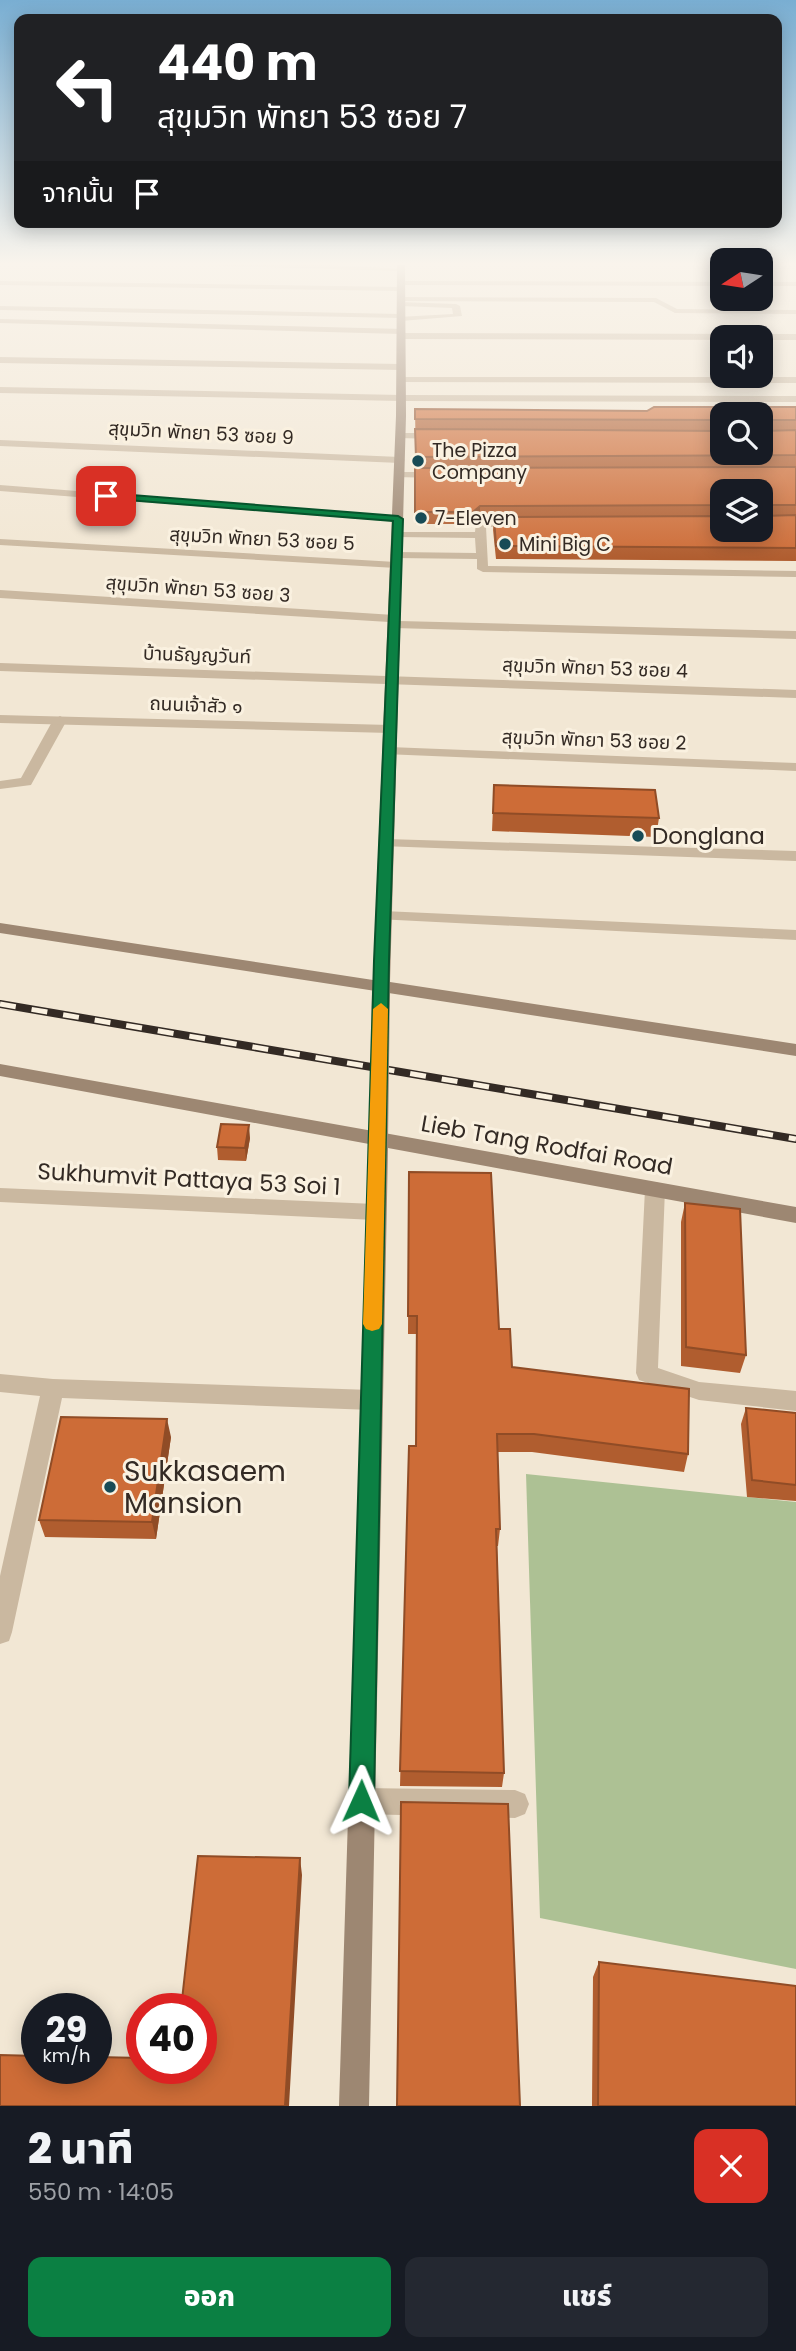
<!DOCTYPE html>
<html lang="th">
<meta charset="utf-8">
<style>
body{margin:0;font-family:Poppins,"Noto Sans Thai",sans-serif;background:#242831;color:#f1f3f6;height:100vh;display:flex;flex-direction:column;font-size:26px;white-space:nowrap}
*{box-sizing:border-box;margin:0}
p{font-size:23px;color:#9ea1a6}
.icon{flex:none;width:38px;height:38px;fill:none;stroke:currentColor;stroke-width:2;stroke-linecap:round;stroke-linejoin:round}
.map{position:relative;height:2106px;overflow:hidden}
.drawer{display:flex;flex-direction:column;background:#171b24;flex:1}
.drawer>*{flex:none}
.banner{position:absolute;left:14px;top:14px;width:768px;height:214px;border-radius:14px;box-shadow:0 4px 18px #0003;background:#202124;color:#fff;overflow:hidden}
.needle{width:46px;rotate:258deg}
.buttons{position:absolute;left:710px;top:248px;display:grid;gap:14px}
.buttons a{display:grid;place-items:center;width:63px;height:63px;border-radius:14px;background:#171b24;box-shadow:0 4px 18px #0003;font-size:35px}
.speed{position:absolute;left:21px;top:1993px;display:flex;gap:14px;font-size:35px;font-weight:700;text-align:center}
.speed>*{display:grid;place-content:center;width:91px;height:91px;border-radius:50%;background:#171b24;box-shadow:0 4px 18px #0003;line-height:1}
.speed small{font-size:18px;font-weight:400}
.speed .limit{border:10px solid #d22;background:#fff;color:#111}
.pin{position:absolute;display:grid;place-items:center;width:60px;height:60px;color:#fff;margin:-30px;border-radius:14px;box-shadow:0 4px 10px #0006}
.me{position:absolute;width:77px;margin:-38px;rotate:1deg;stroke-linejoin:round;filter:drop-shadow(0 0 5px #0008)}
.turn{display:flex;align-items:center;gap:24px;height:147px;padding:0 28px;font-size:32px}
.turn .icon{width:91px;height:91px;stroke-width:2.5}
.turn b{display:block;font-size:49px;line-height:60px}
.then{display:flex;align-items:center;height:66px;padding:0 28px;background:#0003;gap:14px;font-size:26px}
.round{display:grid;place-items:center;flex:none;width:74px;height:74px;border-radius:14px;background:#242831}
.summary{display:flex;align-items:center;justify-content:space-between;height:119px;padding:0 28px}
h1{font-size:42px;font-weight:800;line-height:52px}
.action{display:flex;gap:14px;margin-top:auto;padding:14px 28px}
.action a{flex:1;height:80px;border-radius:14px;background:#0b8043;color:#fff;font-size:28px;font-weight:800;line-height:80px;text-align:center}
.action a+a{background:#242831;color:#f1f3f6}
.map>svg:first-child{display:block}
.green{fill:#adc194}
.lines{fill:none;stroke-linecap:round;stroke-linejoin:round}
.lane{fill:#cab8a0;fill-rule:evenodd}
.street{fill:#cab8a0;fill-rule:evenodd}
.secondary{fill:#9d8772;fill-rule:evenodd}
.rail-casing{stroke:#332a24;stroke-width:8}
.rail{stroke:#faf1e0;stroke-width:5;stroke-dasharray:16;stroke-linecap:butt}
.secondary-bridge{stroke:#9d8772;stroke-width:18}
.wall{fill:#b05d2f;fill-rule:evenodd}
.shaded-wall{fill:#904c26}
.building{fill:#cd6c37;stroke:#904c26;stroke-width:2}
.route{fill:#0b8043;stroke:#07532c;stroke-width:2}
.slow{fill:#f59e0b}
.poi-dot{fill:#184b56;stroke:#faf1e0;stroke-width:2.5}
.labels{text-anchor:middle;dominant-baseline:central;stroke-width:6;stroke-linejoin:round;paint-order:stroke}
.far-street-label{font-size:19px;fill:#332a24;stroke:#faf1e0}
.far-poi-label{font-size:19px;fill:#332a24;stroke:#faf1e0;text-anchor:start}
.poi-label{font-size:23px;fill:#332a24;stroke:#faf1e0;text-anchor:start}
.street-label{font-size:23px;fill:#332a24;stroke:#faf1e0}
.near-poi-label{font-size:28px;fill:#332a24;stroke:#faf1e0;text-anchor:start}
</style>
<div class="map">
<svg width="796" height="2106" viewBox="0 0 796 2106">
<rect width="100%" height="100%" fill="#f2e7d4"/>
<path class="green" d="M 526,1474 L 796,1502 L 796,1969 L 540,1918 Z"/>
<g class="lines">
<path class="lane" d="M 398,302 L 456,304 L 460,306 L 462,316 L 401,321 L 398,317 L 453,314 L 452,308 L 401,306 Z
M 60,716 L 67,720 L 31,785 L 0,789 L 0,781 L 21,778 L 53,720 Z"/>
<path class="street" d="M 191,265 L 330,265 L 405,269 L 401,271 Z
M 0,281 L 401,287 L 405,289 L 401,291 L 0,285 Z
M 401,281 L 723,282 L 723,286 L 398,285 Z
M 761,282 L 796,282 L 796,286 L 761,286 Z
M 401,297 L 656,298 L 677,309 L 796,310 L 796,314 L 675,313 L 654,302 L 398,301 Z
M 0,306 L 401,314 L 405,316 L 401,318 L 0,310 Z
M 0,319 L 404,329 L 401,333 L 796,334 L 796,340 L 401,339 L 397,336 L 401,334 L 0,323 Z
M 0,357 L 401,364 L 405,367 L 401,370 L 0,363 Z
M 401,377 L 796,377 L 796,383 L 398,382 L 397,380 Z
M 0,387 L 401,395 L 796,396 L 796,402 L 401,401 L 0,393 Z
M 401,433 L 439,433 L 444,436 L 439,439 L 398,438 L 398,434 Z
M 0,440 L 400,457 L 405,460 L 400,463 L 0,446 Z
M 399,472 L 439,472 L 444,475 L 439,478 L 395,477 L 395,473 Z
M 0,485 L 398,516 L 403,519 L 398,522 L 0,491 Z
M 517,521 L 522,524 L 521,526 L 486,527 L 488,566 L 796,571 L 796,577 L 483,572 L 477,569 L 477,559 L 396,558 L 390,555 L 396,552 L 476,553 L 475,538 L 397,537 L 392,534 L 393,532 L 475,532 L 476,522 Z
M 0,539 L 396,562 L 402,565 L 396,568 L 0,545 Z
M 0,590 L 394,615 L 398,616 L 399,621 L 796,631 L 796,639 L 394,628 L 390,627 L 389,622 L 0,598 Z
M 0,663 L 796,690 L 796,698 L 0,671 Z
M 0,715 L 390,725 L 397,729 L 390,733 L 0,723 Z
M 389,747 L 796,763 L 796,771 L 384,754 L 382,751 Z
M 386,839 L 796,851 L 796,861 L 381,846 L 379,843 L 381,840 Z
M 383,911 L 796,930 L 796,940 L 377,919 L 375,916 L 377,913 Z
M 655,1182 L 662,1184 L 665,1189 L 658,1368 L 699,1382 L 796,1391 L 796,1411 L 699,1400 L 639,1380 L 636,1373 L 645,1189 L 648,1184 Z
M 0,1188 L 375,1204 L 382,1207 L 385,1212 L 382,1217 L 375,1220 L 0,1202 Z
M 0,1374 L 53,1379 L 371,1390 L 379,1393 L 382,1400 L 379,1407 L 371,1410 L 62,1398 L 12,1632 L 9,1641 L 0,1644 L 0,1576 L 40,1396 L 0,1392 Z
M 361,1788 L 515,1790 L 525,1794 L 529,1804 L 525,1814 L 515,1818 L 361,1814 L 351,1811 L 348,1801 L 351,1791 Z"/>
<path class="secondary" d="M 397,265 L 405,265 L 406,416 L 390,982 L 796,1044 L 796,1056 L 0,933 L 0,923 L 373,980 L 396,416 Z
M 0,1064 L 796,1207 L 796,1223 L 388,1148 L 369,2106 L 339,2106 L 369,1144 L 0,1076 Z"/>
<g class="rail-casing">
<path id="rail" d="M 0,1004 L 796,1139"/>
</g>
<use href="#rail" class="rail"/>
<path class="secondary-bridge" d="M 379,1140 L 381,988"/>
</g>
<path class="wall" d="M 796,407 L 796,561 L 496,559 L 493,530 L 494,518 L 480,518 L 472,524 L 415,524 L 415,468 L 416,468 L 415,409 L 647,411 ZM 723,415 L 761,453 L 723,453 ZM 723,492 L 761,530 L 723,530 Z
M 494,785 L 659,818 L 656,837 L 492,831 Z
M 250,1138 L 246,1161 L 218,1160 L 217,1147 Z
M 409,1172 L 499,1329 L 512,1367 L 688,1454 L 684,1472 L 532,1452 L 497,1452 L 500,1529 L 498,1546 L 497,1546 L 504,1773 L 502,1787 L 400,1786 L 409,1446 L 416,1446 L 417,1334 L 408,1334 Z
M 685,1203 L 746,1355 L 740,1373 L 681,1366 L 681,1222 Z
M 746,1408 L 796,1413 L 796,1501 L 747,1497 L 741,1424 Z
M 171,1437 L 156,1539 L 45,1537 L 39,1520 Z
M 599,1962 L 796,2106 L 592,2106 L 593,1977 Z"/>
<path class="shaded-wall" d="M 480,506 L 480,518 L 472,524 L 473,512 Z
M 249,1125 L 250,1138 L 246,1161 L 245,1148 Z
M 167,1419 L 171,1437 L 156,1539 L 152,1522 Z
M 300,1858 L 302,1875 L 289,2106 L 285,2106 Z"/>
<path class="building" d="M 654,407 L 796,407 L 796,420 L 763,420 L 761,422 L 761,415 L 723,415 L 723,420 L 415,419 L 415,409 L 647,411 Z
M 761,425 L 763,431 L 796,430 L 796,455 L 416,457 L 415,429 L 723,431 L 723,453 L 761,453 Z
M 796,467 L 796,505 L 763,505 L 761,507 L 761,492 L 723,492 L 723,505 L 480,506 L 473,512 L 415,512 L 415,468 Z
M 761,510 L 763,516 L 796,515 L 796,548 L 496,546 L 494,517 L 723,516 L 723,530 L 761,530 Z
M 494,785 L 655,790 L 659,818 L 493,813 Z
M 221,1124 L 249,1125 L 245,1148 L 217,1147 Z
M 409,1172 L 491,1173 L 499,1329 L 510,1329 L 512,1367 L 689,1389 L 688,1454 L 534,1434 L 497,1434 L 500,1529 L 496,1529 L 504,1773 L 400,1771 L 409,1446 L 416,1446 L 417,1316 L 408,1316 Z
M 685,1203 L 740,1209 L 746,1355 L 686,1347 Z
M 746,1408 L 796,1413 L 796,1485 L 752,1480 Z
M 61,1417 L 167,1419 L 152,1522 L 39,1520 Z
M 401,1802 L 508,1804 L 520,2106 L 397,2106 Z
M 198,1856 L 300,1858 L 285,2106 L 0,2106 L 0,2055 L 37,2056 L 37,2068 L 96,2068 L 96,2057 L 142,2058 L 142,2068 L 201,2068 L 201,2009 L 181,2009 Z
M 599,1962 L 796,1986 L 796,2106 L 598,2106 Z"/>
<linearGradient id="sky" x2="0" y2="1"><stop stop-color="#79aed2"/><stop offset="0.47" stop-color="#f9f4ec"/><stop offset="1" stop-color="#f9f4ec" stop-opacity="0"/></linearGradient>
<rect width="796" height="560" fill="url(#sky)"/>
<path class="route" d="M 106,493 L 398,516 L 403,519 L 389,961 L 374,1801 L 370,1809 L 361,1813 L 353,1809 L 349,1801 L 374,961 L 393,521 L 102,498 L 101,496 Z"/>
<path class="slow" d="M 381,1003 L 388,1009 L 382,1324 L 379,1329 L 372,1331 L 366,1329 L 363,1324 L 373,1009 Z"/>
<g class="poi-dot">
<circle cx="418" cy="461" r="7"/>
<circle cx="421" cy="518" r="7"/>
<circle cx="505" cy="544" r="7"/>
<circle cx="638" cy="836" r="7"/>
<circle cx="110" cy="1487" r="7"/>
</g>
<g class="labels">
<g class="far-street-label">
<text transform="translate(201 433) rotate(3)">สุขุมวิท พัทยา 53 ซอย 9</text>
<text transform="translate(262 539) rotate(3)">สุขุมวิท พัทยา 53 ซอย 5</text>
<text transform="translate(198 589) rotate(4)">สุขุมวิท พัทยา 53 ซอย 3</text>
<text transform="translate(197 655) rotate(2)">บ้านธัญญวันท์</text>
<text transform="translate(595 668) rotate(2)">สุขุมวิท พัทยา 53 ซอย 4</text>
<text transform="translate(196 705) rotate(2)">ถนนเจ้าสัว ๑</text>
<text transform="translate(594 740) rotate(2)">สุขุมวิท พัทยา 53 ซอย 2</text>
</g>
<g class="far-poi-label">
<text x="432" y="450">The Pizza<tspan x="432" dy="22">Company</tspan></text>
<text x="435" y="518">7-Eleven</text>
<text x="519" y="544">Mini Big C</text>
</g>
<g class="poi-label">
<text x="652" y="836">Donglana</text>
</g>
<g class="street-label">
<text transform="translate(547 1145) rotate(10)">Lieb Tang Rodfai Road</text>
<text transform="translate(189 1179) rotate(3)">Sukhumvit Pattaya 53 Soi 1</text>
</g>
<g class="near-poi-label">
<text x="124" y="1471">Sukkasaem<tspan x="124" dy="32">Mansion</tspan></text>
</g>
</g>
</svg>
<div class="buttons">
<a><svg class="needle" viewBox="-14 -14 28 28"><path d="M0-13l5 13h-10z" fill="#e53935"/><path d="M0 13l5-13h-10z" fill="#9ea1a6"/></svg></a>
<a><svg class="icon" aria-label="sound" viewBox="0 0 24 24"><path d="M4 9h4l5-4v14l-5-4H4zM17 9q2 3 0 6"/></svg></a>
<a><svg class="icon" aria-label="search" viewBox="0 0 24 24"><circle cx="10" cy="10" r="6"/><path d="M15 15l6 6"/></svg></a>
<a><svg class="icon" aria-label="layers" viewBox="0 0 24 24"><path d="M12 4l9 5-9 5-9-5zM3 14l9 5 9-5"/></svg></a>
</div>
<div class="speed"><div>29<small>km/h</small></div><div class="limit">40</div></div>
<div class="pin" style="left:106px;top:496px;background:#d93025"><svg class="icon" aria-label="arrive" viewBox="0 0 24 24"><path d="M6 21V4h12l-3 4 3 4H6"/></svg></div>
<svg class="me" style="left:361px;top:1801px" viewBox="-20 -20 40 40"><path d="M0-17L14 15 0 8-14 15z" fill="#0b8043" stroke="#fff" stroke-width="4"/></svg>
<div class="banner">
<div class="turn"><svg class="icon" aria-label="left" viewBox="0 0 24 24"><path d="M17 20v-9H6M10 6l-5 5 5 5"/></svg><div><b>440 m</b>สุขุมวิท พัทยา 53 ซอย 7</div></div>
<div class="then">จากนั้น<svg class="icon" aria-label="arrive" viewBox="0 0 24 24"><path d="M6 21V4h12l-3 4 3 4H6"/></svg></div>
</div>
</div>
<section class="drawer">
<div class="summary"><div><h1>2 นาที</h1><p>550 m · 14:05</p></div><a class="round" style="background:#d93025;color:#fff"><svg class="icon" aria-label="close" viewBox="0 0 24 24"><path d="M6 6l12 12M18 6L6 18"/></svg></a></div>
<div class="action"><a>ออก</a><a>แชร์</a></div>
</section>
